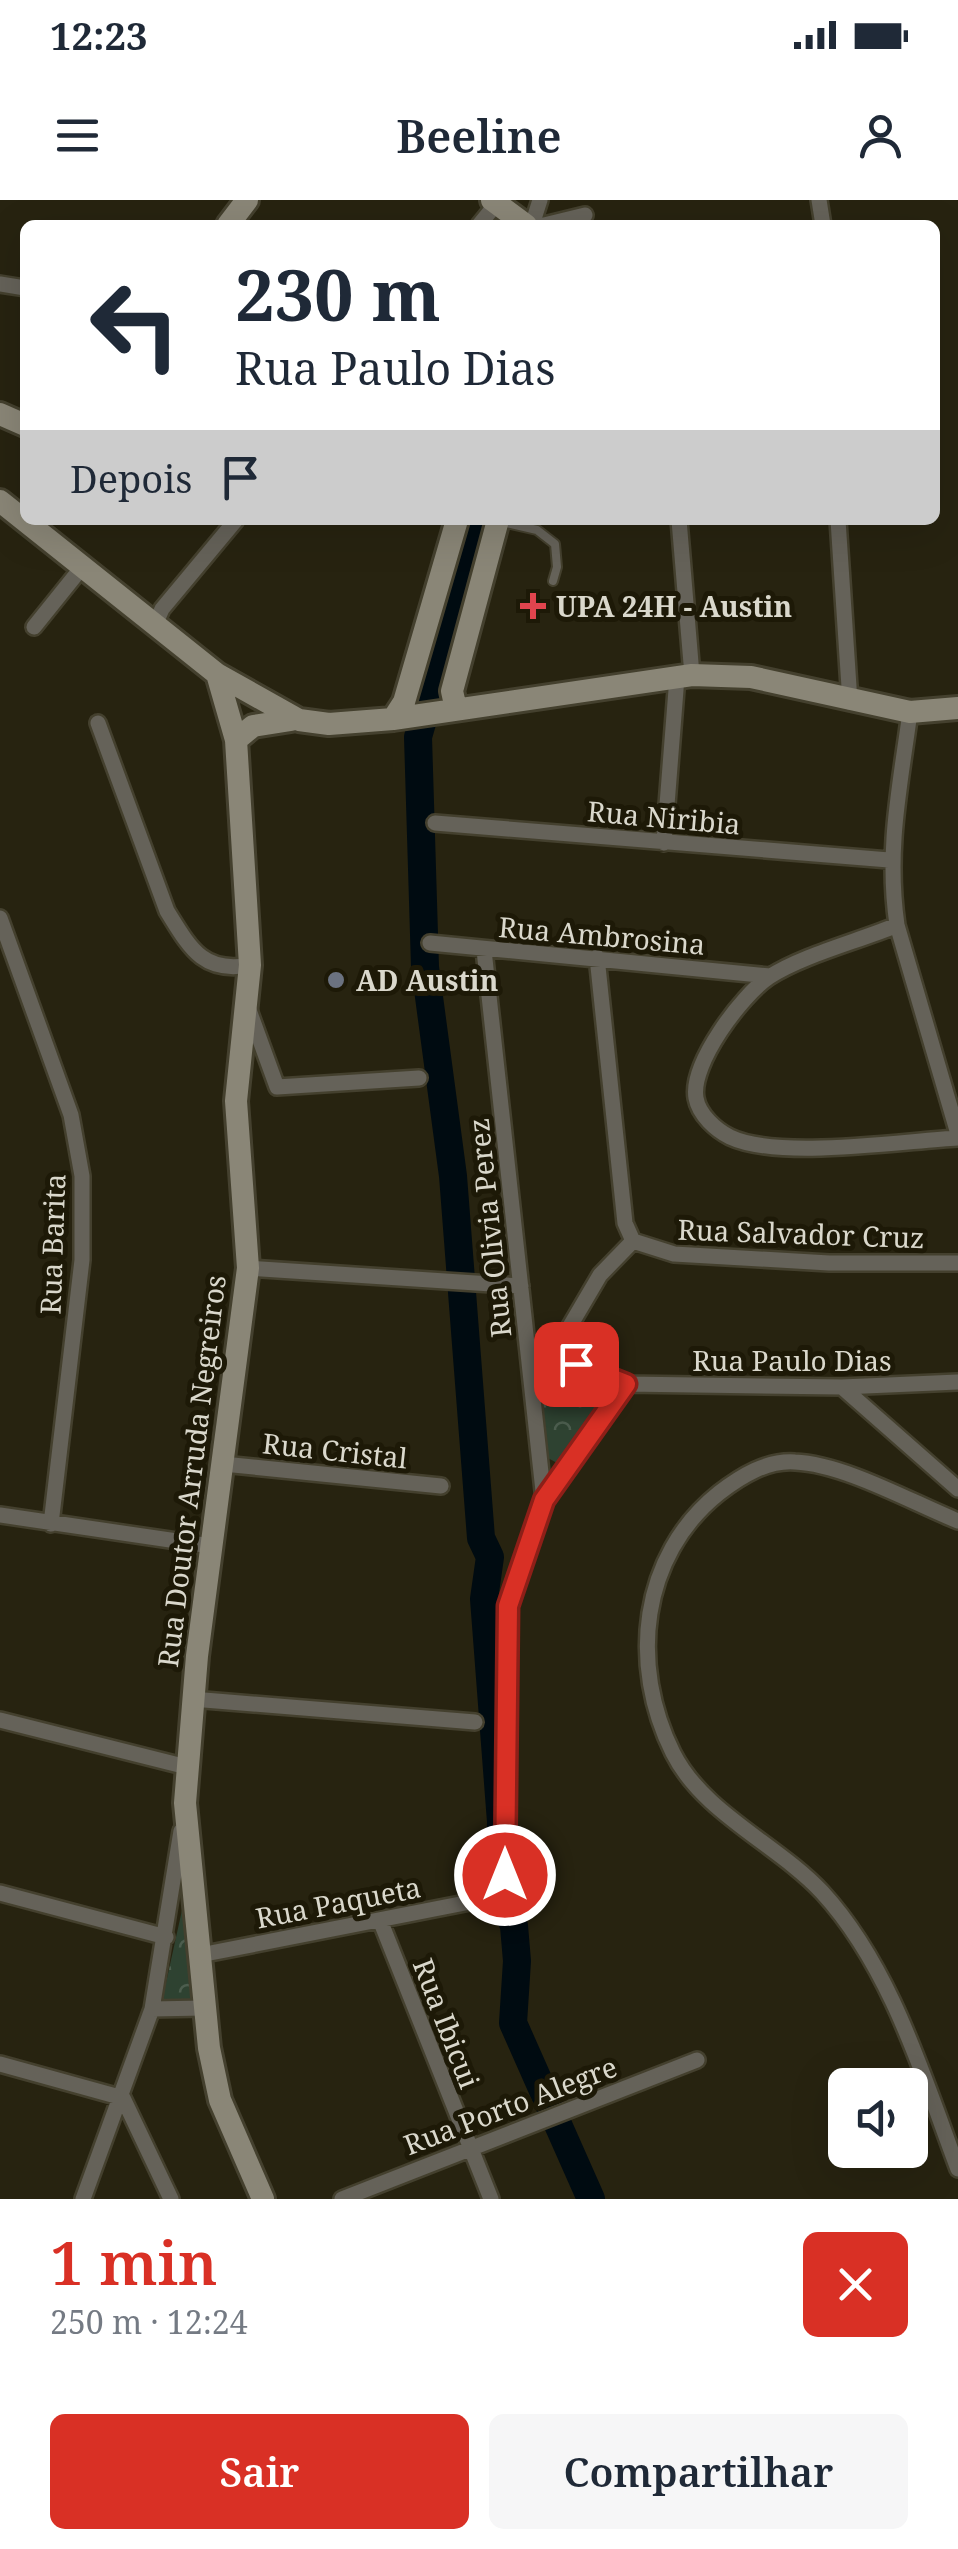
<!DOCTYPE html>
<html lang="pt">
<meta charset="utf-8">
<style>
body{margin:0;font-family:"Noto Serif",serif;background:#f6f6f7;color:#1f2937;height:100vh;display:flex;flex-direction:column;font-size:38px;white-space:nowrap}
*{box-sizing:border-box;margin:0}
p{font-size:32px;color:#747a83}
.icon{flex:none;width:55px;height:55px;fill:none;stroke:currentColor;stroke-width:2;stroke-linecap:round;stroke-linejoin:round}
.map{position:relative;height:1999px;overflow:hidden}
.sheet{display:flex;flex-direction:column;background:#fff;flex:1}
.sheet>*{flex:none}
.banner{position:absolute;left:20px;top:20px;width:920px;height:305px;border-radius:15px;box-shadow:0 10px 40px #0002;background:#fff;color:#1f2937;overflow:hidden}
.fabs{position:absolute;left:828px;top:1868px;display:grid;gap:20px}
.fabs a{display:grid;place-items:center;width:100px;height:100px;border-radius:15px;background:#fff;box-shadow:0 10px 40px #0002;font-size:50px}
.pin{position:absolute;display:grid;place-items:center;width:85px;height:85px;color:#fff;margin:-42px;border-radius:20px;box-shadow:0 5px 15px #0006}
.me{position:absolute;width:110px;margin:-55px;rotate:0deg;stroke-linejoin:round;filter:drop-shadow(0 0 8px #0008)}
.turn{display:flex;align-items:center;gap:35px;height:210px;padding:0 50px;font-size:45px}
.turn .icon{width:130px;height:130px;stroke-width:2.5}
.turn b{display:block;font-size:70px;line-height:85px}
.then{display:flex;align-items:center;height:95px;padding:0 50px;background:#0003;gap:20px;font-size:38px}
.round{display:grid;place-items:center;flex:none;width:105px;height:105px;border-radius:15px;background:#f6f6f7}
.overview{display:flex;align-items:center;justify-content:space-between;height:170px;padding:0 50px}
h1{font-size:60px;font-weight:600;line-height:75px;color:#d93025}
.action{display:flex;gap:20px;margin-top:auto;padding:20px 50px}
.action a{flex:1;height:115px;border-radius:15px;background:#d93025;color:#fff;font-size:40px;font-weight:600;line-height:115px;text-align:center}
.action a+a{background:#f6f6f7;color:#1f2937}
.status{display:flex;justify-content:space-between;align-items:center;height:70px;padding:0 50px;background:#fff;direction:ltr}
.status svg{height:28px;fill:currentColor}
header{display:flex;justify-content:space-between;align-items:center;height:130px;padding:0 50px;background:#fff;font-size:45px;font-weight:600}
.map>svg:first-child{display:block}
.park{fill:url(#park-crowns)}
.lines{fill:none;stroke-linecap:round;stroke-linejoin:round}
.river{stroke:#000b11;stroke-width:28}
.lane-casing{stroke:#44402e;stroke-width:12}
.street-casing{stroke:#44402e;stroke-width:20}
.secondary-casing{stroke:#44402e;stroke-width:28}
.lane{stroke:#656259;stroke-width:8}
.street{stroke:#656259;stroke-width:15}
.secondary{stroke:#8a8677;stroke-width:22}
.route-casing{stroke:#8d1f18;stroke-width:25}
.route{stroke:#d93025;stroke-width:18}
.health-dot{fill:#e0444e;stroke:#1d1907;stroke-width:4}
.worship-dot{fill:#6b7280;stroke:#1d1907;stroke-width:4}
.labels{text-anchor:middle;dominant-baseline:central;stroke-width:10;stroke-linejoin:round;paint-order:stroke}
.poi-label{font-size:28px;font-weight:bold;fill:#dad8cc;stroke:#1d1907;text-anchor:start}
.street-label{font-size:28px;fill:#dad8cc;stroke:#1d1907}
</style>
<div class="status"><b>12:23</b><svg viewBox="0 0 49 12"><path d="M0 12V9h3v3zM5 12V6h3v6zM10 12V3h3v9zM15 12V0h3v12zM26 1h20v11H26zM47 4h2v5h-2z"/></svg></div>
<header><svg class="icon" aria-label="menu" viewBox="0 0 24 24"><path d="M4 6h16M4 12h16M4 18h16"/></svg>Beeline<svg class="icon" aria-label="person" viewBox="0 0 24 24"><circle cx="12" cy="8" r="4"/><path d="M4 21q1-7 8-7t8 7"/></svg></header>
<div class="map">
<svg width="958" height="1999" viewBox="0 0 958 1999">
<defs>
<pattern id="park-crowns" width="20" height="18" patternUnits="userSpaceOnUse" patternTransform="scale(2.5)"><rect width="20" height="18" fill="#2e4231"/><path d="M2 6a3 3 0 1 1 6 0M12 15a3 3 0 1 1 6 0" fill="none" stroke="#4c5d4e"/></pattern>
</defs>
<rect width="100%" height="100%" fill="#272310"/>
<path class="park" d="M 557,1171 L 605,1184 L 609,1190 L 572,1259 L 561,1265 L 546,1257 L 538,1183 L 543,1175 Z
M 186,1692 L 194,1800 L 162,1801 Z"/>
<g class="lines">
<path class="river" d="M 480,320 L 418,537 L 425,767 L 453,976 L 481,1338 L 490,1357 L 484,1399 L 501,1622 L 499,1688 L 514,1726 L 517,1761 L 513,1823 L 591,1999"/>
<g class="lane-casing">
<path id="lane" d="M 502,322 L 537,330 L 555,344 L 557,367 L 553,381"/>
</g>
<g class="street-casing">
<path id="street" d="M 819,0 L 823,25
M 479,25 L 497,3
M 532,25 L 540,0
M 544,25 L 585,15
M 0,84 L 25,88
M 679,320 L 692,475
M 838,320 L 850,502
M 155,425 L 162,409 L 236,320
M 34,427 L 83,366
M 910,512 C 900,587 886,649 897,725 L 958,934
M 98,523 L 167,711 C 190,748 203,774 250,765
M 435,623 L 889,660
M 664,643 L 677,477
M 0,718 L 71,915 L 82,976 L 82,1060 L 51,1324
M 897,725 C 859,741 803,755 769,777 C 742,795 690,864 696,898 C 699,915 716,930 730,937 C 778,960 902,941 958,938
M 430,743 L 770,776
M 484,750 L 544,1300
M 597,757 L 625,1023 L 633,1041 L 674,1054 L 829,1063 L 958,1063
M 249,810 L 277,887 L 419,878
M 248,1068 L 521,1086
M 527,1144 L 626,1184 L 842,1187 L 958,1182
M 553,1155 L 600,1075 L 633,1041
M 842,1187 L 958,1289
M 223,1264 L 441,1286
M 0,1315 L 211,1346
M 958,1321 C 911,1302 844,1264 795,1262 C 767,1260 741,1276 719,1293 C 640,1356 629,1465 673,1553 C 703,1613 777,1644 822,1692 C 891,1767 923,1876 958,1969
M 192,1499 L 475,1522
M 0,1520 L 187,1567
M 0,1693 L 166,1737
M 380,1720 L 491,1999
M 200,1755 L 506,1695 L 508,1406 L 544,1300 L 626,1184
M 152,1809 L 203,1808
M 0,1864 L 123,1898 L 171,1999
M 83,1999 L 152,1809 L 181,1631
M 342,1999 L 697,1860"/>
</g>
<g class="secondary-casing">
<path id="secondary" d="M 492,0 L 526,25
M 228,25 L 247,0
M 0,214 L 25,225
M 0,301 L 217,474 L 299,520 L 329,524 L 393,519 L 692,475 L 751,477 L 910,512 L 958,508
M 217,474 L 236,540 L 250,765 L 236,901 L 248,1068 L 197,1456 L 185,1603 L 209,1848 L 220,1900 L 263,1999
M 456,509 L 452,491 L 498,320
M 393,519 L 404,502 L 457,320
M 236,540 L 253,526 L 291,520"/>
</g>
<use href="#lane" class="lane"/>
<use href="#street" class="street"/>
<use href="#secondary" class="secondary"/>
</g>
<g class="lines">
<g class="route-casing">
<path id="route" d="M 505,1675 L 508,1406 L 544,1300 L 626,1184 L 576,1164"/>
</g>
<use href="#route" class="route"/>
</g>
<path class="health-dot" d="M528 391h10v10h10v10h-10v10h-10v-10h-10v-10h10z"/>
<circle class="worship-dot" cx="336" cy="780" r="10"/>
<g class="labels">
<g class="poi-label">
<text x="556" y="406">UPA 24H - Austin</text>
<text x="356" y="780">AD Austin</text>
</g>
<g class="street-label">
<text transform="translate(664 617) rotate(5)">Rua Niribia</text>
<text transform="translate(602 735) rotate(5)">Rua Ambrosina</text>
<text transform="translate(489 1028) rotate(-96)">Rua Olivia Perez</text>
<text transform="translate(801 1033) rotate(2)">Rua Salvador Cruz</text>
<text transform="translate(52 1044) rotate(-88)">Rua Barita</text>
<text x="792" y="1160">Rua Paulo Dias</text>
<text transform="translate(335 1250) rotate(6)">Rua Cristal</text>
<text transform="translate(191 1271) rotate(-83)">Rua Doutor Arruda Negreiros</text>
<text transform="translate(338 1702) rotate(-11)">Rua Paqueta</text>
<text transform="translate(447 1823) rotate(69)">Rua Ibicui</text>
<text transform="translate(510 1905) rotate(-21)">Rua Porto Alegre</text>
</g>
</g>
</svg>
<div class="fabs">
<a><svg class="icon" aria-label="sound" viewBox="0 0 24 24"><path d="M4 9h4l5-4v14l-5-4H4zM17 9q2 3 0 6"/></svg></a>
</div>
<div class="pin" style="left:576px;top:1164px;background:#d93025"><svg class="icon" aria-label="arrive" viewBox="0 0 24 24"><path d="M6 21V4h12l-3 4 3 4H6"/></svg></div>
<svg class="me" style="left:505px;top:1675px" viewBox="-20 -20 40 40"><circle r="17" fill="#d93025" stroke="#fff" stroke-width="3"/><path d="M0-11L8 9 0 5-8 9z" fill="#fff"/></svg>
<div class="banner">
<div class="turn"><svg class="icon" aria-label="left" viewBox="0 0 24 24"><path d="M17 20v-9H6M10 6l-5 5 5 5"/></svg><div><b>230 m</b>Rua Paulo Dias</div></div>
<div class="then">Depois<svg class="icon" aria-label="arrive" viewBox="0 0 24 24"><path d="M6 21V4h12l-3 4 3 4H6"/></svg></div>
</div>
</div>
<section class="sheet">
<div class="overview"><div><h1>1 min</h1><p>250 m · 12:24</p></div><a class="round" style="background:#d93025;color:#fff"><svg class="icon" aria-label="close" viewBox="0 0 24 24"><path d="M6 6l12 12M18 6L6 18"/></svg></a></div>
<div class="action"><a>Sair</a><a>Compartilhar</a></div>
</section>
